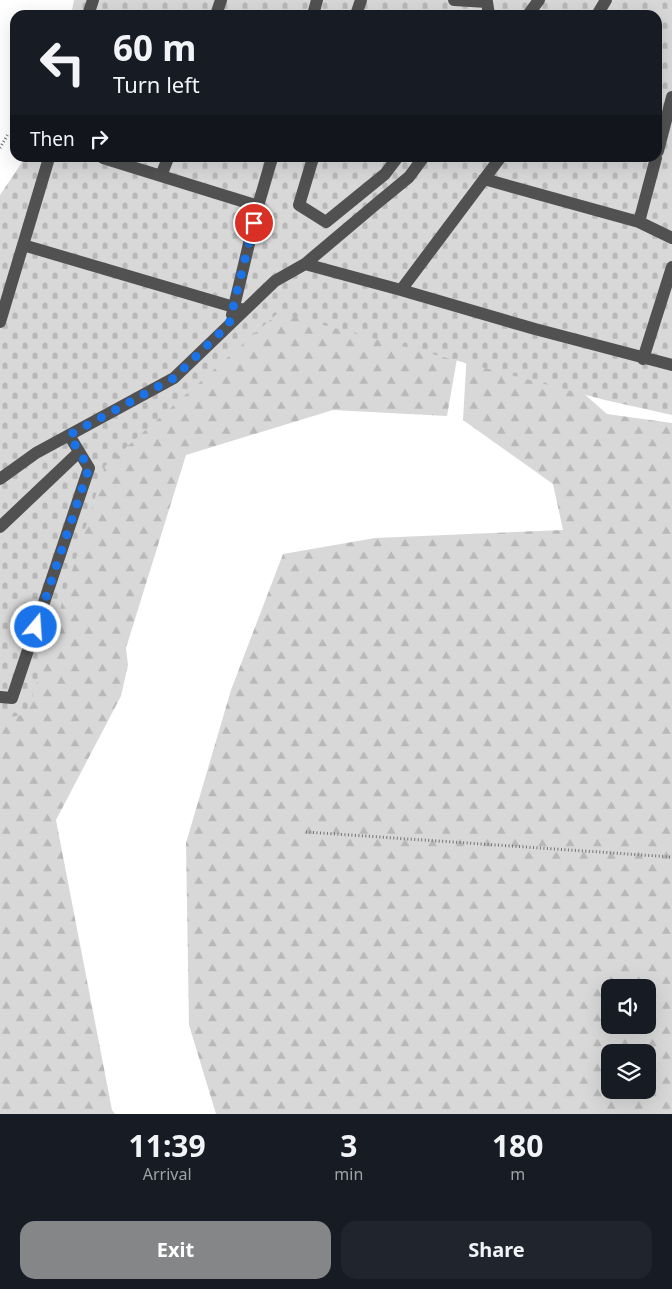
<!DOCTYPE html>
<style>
body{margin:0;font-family:"Noto Sans",sans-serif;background:#20242c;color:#f1f3f6;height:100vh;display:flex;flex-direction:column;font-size:19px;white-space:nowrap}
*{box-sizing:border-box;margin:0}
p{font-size:16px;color:#9ea1a6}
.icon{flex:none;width:28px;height:28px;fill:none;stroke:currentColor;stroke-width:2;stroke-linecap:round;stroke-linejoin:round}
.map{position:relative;height:1114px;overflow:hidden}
.sheet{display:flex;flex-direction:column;background:#171b24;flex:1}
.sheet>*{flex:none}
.banner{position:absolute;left:10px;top:10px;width:652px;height:152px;border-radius:15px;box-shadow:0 5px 20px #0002;background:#171b24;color:#f1f3f6;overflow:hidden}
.fabs{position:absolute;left:601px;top:979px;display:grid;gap:10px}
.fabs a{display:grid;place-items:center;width:55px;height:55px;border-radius:10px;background:#171b24;box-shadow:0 5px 20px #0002;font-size:25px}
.pin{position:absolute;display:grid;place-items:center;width:42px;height:42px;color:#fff;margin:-21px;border:2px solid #fff;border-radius:50%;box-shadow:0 1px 5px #0007}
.me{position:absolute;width:55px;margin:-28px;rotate:18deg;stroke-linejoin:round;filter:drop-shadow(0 0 4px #0008)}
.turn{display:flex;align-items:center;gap:18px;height:105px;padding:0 20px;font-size:22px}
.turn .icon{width:65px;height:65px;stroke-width:2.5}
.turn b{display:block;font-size:35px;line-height:42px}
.then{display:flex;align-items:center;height:48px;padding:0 20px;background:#0003;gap:10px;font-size:19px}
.eta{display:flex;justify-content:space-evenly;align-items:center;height:85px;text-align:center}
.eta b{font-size:30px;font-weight:700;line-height:35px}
.cta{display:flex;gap:10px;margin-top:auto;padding:10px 20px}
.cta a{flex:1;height:58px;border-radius:15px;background:#858687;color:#fff;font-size:20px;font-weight:700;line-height:58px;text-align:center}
.cta a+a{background:#20242c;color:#f1f3f6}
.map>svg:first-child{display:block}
.forest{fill:url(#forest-firs);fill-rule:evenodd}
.cemetery{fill:url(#cemetery-stones)}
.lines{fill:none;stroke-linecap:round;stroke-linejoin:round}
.path{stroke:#737373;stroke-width:3;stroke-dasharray:1 2.5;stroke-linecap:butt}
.minor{stroke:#515151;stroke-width:12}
.route{stroke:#1a73e8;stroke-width:9;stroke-dasharray:0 16.2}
</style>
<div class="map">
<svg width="672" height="1114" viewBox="0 0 672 1114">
<defs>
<pattern id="forest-firs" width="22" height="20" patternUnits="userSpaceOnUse" patternTransform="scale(1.25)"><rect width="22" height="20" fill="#d8d8d8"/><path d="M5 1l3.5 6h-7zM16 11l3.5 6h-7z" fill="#b8b8b8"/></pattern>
<pattern id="cemetery-stones" width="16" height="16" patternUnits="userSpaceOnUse" patternTransform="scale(1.25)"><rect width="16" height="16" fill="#d8d8d8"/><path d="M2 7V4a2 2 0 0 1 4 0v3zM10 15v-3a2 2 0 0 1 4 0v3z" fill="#b8b8b8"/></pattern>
</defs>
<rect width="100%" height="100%" fill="#fff"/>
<path class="forest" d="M 273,291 L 463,324 L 447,416 L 333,410 L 186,455 L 126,648 L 128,665 L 121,696 L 56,820 L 112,1110 L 115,1114 L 0,1114 L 0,705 L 101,467 Z
M 525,342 L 607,414 L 672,423 L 672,1114 L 216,1114 L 189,1025 L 186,843 L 231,690 L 283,554 L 375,538 L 563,530 L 553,484 L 463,420 L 467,350 ZM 610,988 L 648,988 L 648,1025 L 610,1025 ZM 610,1052 L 648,1052 L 648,1090 L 610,1090 Z"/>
<path class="cemetery" d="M 74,0 L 672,0 L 672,415 L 605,400 L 278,313 L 105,466 L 27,714 L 0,719 L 0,195 L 25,158 L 658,158 L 658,15 L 71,15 Z"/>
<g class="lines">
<path class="path" d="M 0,148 L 8,134
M 306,832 L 672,857"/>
<path class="minor" d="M 454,0 L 487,2 L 489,15
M 88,15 L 93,0
M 216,15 L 221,0
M 313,15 L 317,0
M 356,15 L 361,0
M 528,15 L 539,0
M 597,15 L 606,0
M 658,151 L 672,97
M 103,158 L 258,206
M 313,158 L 299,205 L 326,222 L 385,174 L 397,158
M 500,158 L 401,290 L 535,329 L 672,365
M 161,176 L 168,158
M 484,179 L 639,222 L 672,238
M 639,222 L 656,158
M 23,245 L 244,310
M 305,264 L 401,290
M 232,315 L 258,206 L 272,158
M 0,322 L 49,158
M 643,359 L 672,267
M 0,479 L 36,453 L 174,378 L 275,281 L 305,264 L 375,205 L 409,177 L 423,158
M 0,527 L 79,452
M 0,697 L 12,698 L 89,468 L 69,435"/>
</g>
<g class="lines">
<path class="route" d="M 36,627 L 89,468 L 69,435 L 174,378 L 229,324 L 254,223"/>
</g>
</svg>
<div class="fabs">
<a><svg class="icon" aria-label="sound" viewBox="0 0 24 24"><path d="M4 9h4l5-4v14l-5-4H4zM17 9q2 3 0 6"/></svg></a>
<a><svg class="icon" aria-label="layers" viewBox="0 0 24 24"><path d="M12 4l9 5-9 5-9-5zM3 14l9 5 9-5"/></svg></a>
</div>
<div class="pin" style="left:254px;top:223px;background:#d93025"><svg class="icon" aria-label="arrive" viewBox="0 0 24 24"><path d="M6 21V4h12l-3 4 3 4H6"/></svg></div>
<svg class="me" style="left:36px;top:627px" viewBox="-20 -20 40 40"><circle r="17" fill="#1a73e8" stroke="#fff" stroke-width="3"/><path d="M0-11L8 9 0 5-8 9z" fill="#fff"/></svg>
<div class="banner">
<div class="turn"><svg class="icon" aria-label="left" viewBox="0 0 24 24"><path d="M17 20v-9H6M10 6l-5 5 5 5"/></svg><div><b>60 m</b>Turn left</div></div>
<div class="then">Then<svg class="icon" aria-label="right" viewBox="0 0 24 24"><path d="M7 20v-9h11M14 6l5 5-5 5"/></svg></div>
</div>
</div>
<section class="sheet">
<div class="eta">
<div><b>11:39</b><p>Arrival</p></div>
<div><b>3</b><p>min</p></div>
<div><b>180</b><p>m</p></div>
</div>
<div class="cta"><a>Exit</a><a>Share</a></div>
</section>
